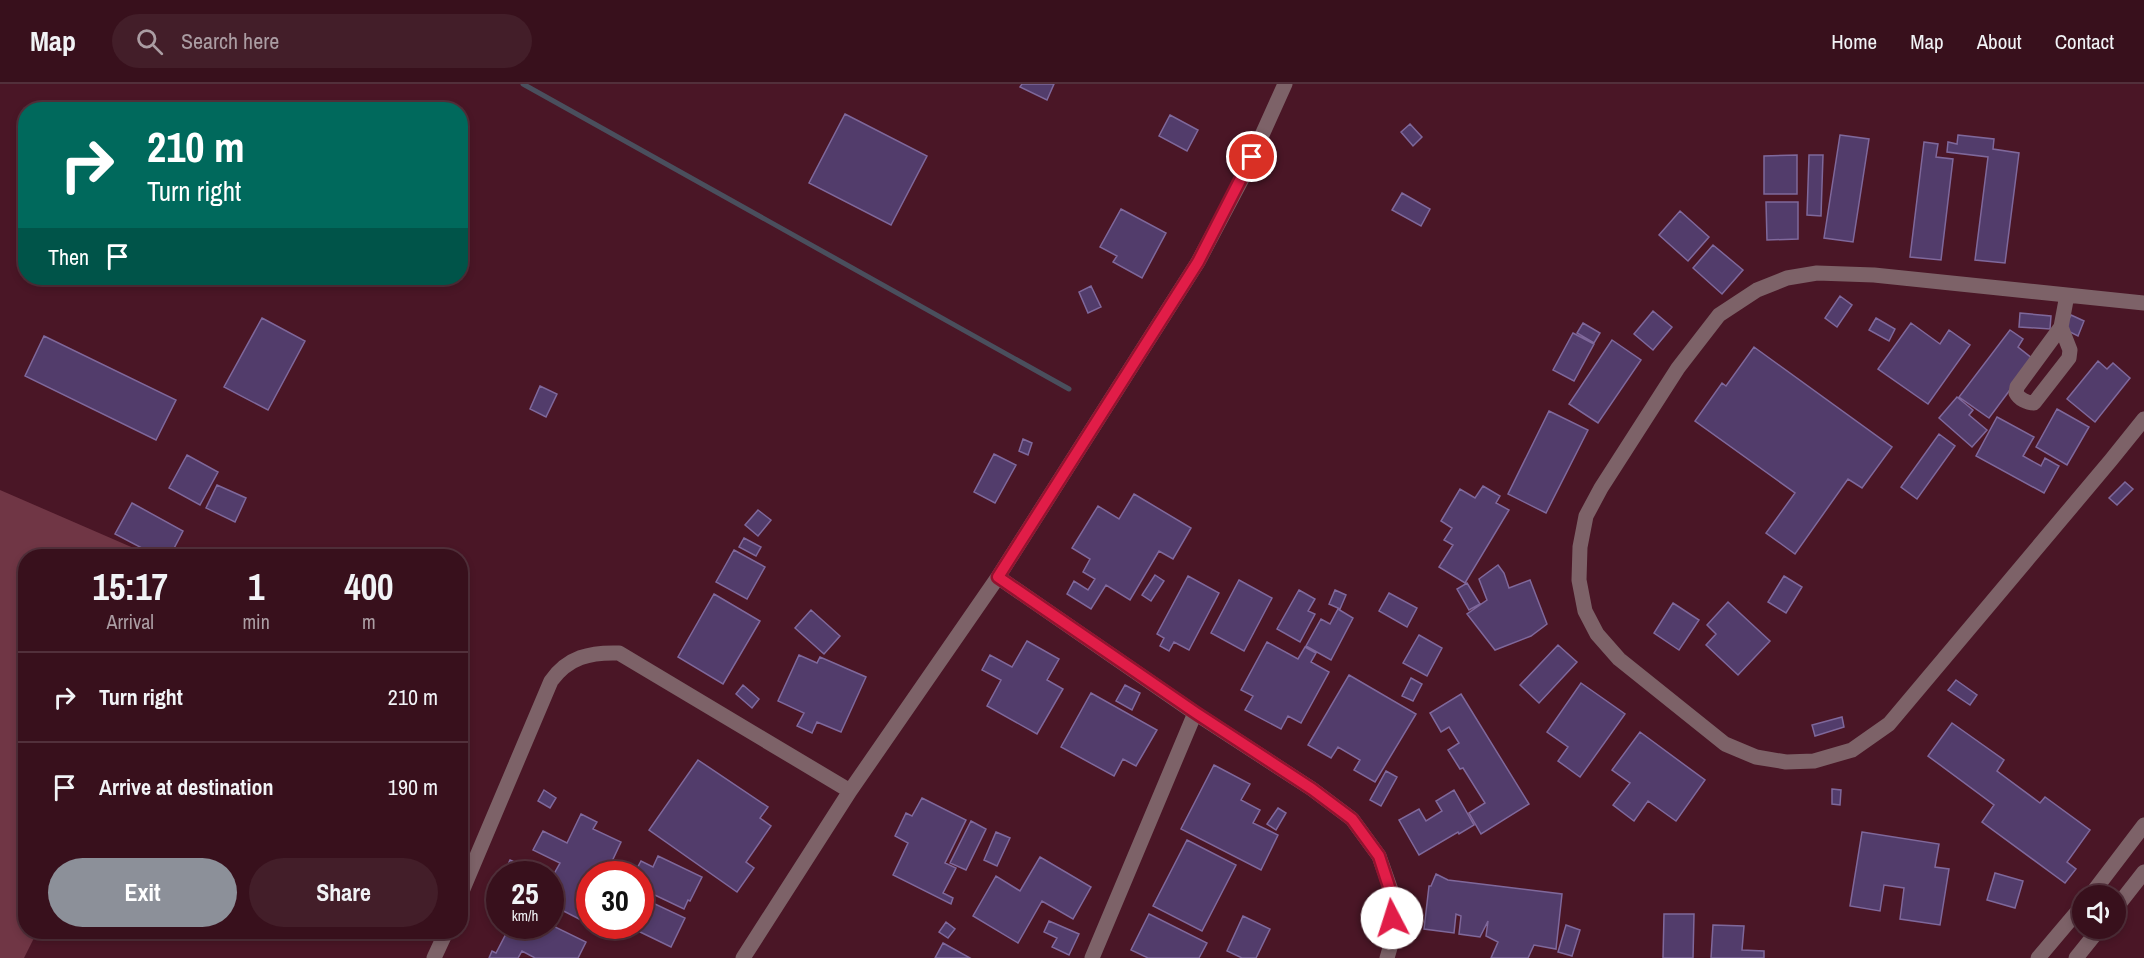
<!DOCTYPE html>
<style>
body{margin:0;font-family:"Archivo Narrow",sans-serif;background:#431e29;color:#f1f3f6;height:100vh;display:flex;flex-direction:column;font-size:22px;white-space:nowrap}
*{box-sizing:border-box;margin:0}
p{font-size:20px;color:#ab9da3}
.icon{flex:none;width:33px;height:33px;fill:none;stroke:currentColor;stroke-width:2;stroke-linecap:round;stroke-linejoin:round}
.map{position:relative;flex:1;overflow:hidden}
.panel{position:absolute;left:18px;top:465px;width:450px;height:390px;display:flex;flex-direction:column;background:#38101c;border-radius:24px;box-shadow:0 3px 9px #0003,0 0 0 2px #52303b}
.panel>*{flex:none}
.top-card{position:absolute;left:18px;top:18px;width:450px;height:183px;border-radius:24px;box-shadow:0 3px 9px #0003,0 0 0 2px #52303b;background:#00695c;color:#fff;overflow:hidden}
.buttons{position:absolute;left:2072px;top:801px;display:grid;gap:12px}
.buttons a{display:grid;place-items:center;width:54px;height:54px;border-radius:50%;background:#38101c;box-shadow:0 3px 9px #0003,0 0 0 2px #52303b;font-size:30px}
.speed{position:absolute;left:486px;top:777px;display:flex;gap:12px;font-size:30px;font-weight:700;text-align:center}
.speed>*{display:grid;place-content:center;width:78px;height:78px;border-radius:50%;background:#38101c;box-shadow:0 3px 9px #0003,0 0 0 2px #52303b;line-height:1}
.speed small{font-size:15px;font-weight:400}
.speed .limit{border:9px solid #d22;background:#fff;color:#111}
.pin{position:absolute;display:grid;place-items:center;width:51px;height:51px;color:#fff;margin:-26px;border:3px solid #fff;border-radius:50%;box-shadow:0 2px 6px #0007}
.me{position:absolute;width:66px;margin:-33px;rotate:355deg;stroke-linejoin:round;filter:drop-shadow(0 0 4px #0008)}
.turn{display:flex;align-items:center;gap:21px;height:126px;padding:0 30px;font-size:27px}
.turn .icon{width:78px;height:78px;stroke-width:2.5}
.turn b{display:block;font-size:42px;line-height:51px}
.then{display:flex;align-items:center;height:57px;padding:0 30px;background:#0003;gap:12px;font-size:22px}
.eta{display:flex;justify-content:space-evenly;align-items:center;height:102px;text-align:center}
.eta b{font-size:36px;font-weight:700;line-height:42px}
.primary-button{display:flex;gap:12px;margin-top:auto;padding:12px 30px}
.primary-button a{flex:1;height:69px;border-radius:36px;background:#8c9099;color:#fff;font-size:24px;font-weight:700;line-height:69px;text-align:center}
.primary-button a+a{background:#431e29;color:#f1f3f6}
ul{padding:0;list-style:none}
li{display:flex;align-items:center;gap:18px;height:90px;padding:0 30px;border-top:2px solid #52303b}
li div{flex:1}
li b{display:block;font-size:22px}
li em{font-style:normal}
header{display:flex;align-items:center;gap:36px;box-sizing:border-box;height:84px;padding:0 30px;background:#38101c;border-bottom:2px solid #52303b}
header strong{font-size:28px}
nav{display:flex;gap:33px;margin-inline-start:auto;font-size:21px}
.search{width:420px;height:54px;background:#431e29;display:flex;align-items:center;gap:15px;box-sizing:border-box;padding:0 21px;border-radius:33px;color:#ab9da3;font-size:22px}
.map>svg:first-child{display:block}
.green{fill:#703645}
.lines{fill:none;stroke-linecap:round;stroke-linejoin:round}
.stream{stroke:#4a4f5d;stroke-width:5}
.building{fill:#523c6b;stroke:#7f689b;stroke-width:1.5}
.minor{stroke:#7d6268;stroke-width:15}
.route-casing{stroke:#92132f;stroke-width:15}
.route{stroke:#e11d48;stroke-width:10}
</style>
<header>
<strong>Map</strong>
<div class="search"><svg class="icon" aria-label="search" viewBox="0 0 24 24"><circle cx="10" cy="10" r="6"/><path d="M15 15l6 6"/></svg>Search here</div>
<nav><a>Home</a><a>Map</a><a>About</a><a>Contact</a></nav>
</header>
<div class="map">
<svg width="2144" height="874" viewBox="0 0 2144 874">
<rect width="100%" height="100%" fill="#4a1626"/>
<path class="green" d="M 0,406 L 152,472 L 26,472 L 26,848 L 37,848 L 24,874 L 0,874 Z"/>
<g class="lines">
<path class="stream" d="M 523,0 L 1069,305"/>
</g>
<path class="building" d="M 1022,0 L 1054,0 L 1047,16 L 1020,3 Z
M 845,30 L 927,72 L 891,141 L 809,99 Z
M 1170,31 L 1198,46 L 1187,67 L 1159,52 Z
M 1410,40 L 1422,53 L 1413,62 L 1401,48 Z
M 1840,51 L 1869,55 L 1853,158 L 1824,154 Z
M 1958,51 L 1994,55 L 1993,65 L 2019,69 L 2005,179 L 1975,176 L 1988,73 L 1947,68 L 1948,58 L 1957,60 Z
M 1924,58 L 1938,60 L 1936,73 L 1953,75 L 1941,176 L 1910,173 Z
M 1797,71 L 1797,110 L 1764,110 L 1764,72 Z
M 1809,71 L 1823,71 L 1821,132 L 1807,131 Z
M 1402,109 L 1430,125 L 1421,142 L 1392,126 Z
M 1766,118 L 1798,118 L 1798,155 L 1767,156 Z
M 1121,125 L 1166,149 L 1142,194 L 1113,178 L 1117,172 L 1100,163 Z
M 1680,127 L 1709,153 L 1688,177 L 1659,151 Z
M 1713,161 L 1743,186 L 1722,210 L 1693,184 Z
M 1091,202 L 1101,223 L 1088,229 L 1079,208 Z
M 1840,212 L 1852,221 L 1837,243 L 1825,234 Z
M 1653,227 L 1672,243 L 1653,266 L 1634,250 Z
M 2020,229 L 2051,232 L 2050,245 L 2019,243 Z
M 2071,231 L 2084,237 L 2078,252 L 2064,245 Z
M 262,234 L 305,257 L 268,326 L 224,303 Z
M 1876,234 L 1895,245 L 1889,257 L 1869,246 Z
M 1583,239 L 1600,249 L 1594,259 L 1577,249 Z
M 1911,239 L 1940,260 L 1949,246 L 1970,261 L 1928,320 L 1878,285 Z
M 2010,246 L 2023,255 L 2018,263 L 2033,275 L 1989,334 L 1959,313 Z
M 1573,249 L 1594,260 L 1574,297 L 1553,286 Z
M 44,252 L 176,316 L 156,356 L 25,292 Z
M 1612,256 L 1641,276 L 1598,339 L 1569,320 Z
M 1754,263 L 1892,363 L 1862,404 L 1848,395 L 1795,470 L 1766,449 L 1795,409 L 1695,337 L 1722,299 L 1726,302 Z
M 2098,277 L 2107,285 L 2113,279 L 2130,294 L 2095,338 L 2067,315 Z
M 540,302 L 557,310 L 546,333 L 530,325 Z
M 1957,313 L 1973,326 L 1969,331 L 1987,346 L 1972,363 L 1939,334 Z
M 2057,325 L 2089,343 L 2067,381 L 2036,363 Z
M 1549,327 L 1588,346 L 1546,429 L 1508,410 Z
M 1997,333 L 2034,353 L 2023,372 L 2041,382 L 2045,374 L 2059,382 L 2044,409 L 1976,372 Z
M 1939,350 L 1955,362 L 1917,415 L 1901,403 Z
M 1023,355 L 1032,359 L 1028,371 L 1019,367 Z
M 994,370 L 1016,381 L 995,419 L 974,408 Z
M 187,371 L 218,388 L 200,421 L 169,404 Z
M 2125,398 L 2133,405 L 2117,421 L 2109,414 Z
M 217,401 L 246,414 L 235,438 L 206,424 Z
M 1483,402 L 1500,412 L 1496,419 L 1509,426 L 1465,499 L 1439,483 L 1453,461 L 1444,456 L 1452,444 L 1441,437 L 1460,405 L 1475,414 Z
M 1134,410 L 1191,444 L 1173,475 L 1159,467 L 1130,516 L 1106,501 L 1091,525 L 1067,510 L 1074,497 L 1088,506 L 1095,495 L 1083,488 L 1090,475 L 1072,464 L 1098,422 L 1119,435 Z
M 132,419 L 183,447 L 170,472 L 157,472 L 115,450 Z
M 758,426 L 771,436 L 758,452 L 745,441 Z
M 744,454 L 761,463 L 756,472 L 739,463 Z
M 734,466 L 765,483 L 747,515 L 716,498 Z
M 1498,481 L 1504,489 L 1509,504 L 1530,496 L 1547,540 L 1531,552 L 1495,566 L 1467,530 L 1487,516 L 1479,495 Z
M 1155,491 L 1164,497 L 1151,517 L 1142,511 Z
M 1188,492 L 1219,509 L 1189,566 L 1174,558 L 1169,567 L 1160,562 L 1164,554 L 1157,550 Z
M 1784,492 L 1802,503 L 1786,529 L 1768,518 Z
M 1239,496 L 1272,514 L 1244,567 L 1211,549 Z
M 1467,499 L 1480,520 L 1469,526 L 1457,505 Z
M 1299,506 L 1315,515 L 1308,527 L 1315,530 L 1300,558 L 1277,545 Z
M 1335,506 L 1346,511 L 1340,525 L 1329,520 Z
M 1389,509 L 1417,524 L 1407,543 L 1379,527 Z
M 714,510 L 760,537 L 723,600 L 678,573 Z
M 1728,518 L 1770,557 L 1738,591 L 1706,561 L 1716,550 L 1707,541 Z
M 1673,519 L 1699,536 L 1679,566 L 1654,549 Z
M 1338,525 L 1353,534 L 1331,576 L 1306,562 L 1321,535 L 1330,540 Z
M 811,526 L 840,552 L 824,570 L 795,544 Z
M 1419,551 L 1442,564 L 1427,592 L 1403,579 Z
M 1027,557 L 1059,575 L 1047,596 L 1063,605 L 1037,650 L 987,622 L 1001,596 L 982,586 L 990,571 L 1012,583 Z
M 1267,558 L 1298,575 L 1305,563 L 1316,569 L 1311,578 L 1329,588 L 1301,639 L 1288,632 L 1281,645 L 1245,626 L 1253,612 L 1241,606 Z
M 1558,561 L 1577,578 L 1539,619 L 1520,601 Z
M 799,571 L 817,579 L 820,573 L 866,593 L 841,648 L 817,638 L 812,649 L 797,642 L 804,629 L 778,617 Z
M 1349,591 L 1416,630 L 1375,698 L 1354,686 L 1360,676 L 1338,663 L 1331,674 L 1308,661 Z
M 1411,594 L 1422,600 L 1413,617 L 1402,612 Z
M 1956,596 L 1977,611 L 1970,621 L 1948,606 Z
M 1581,599 L 1625,630 L 1580,693 L 1558,677 L 1568,663 L 1547,648 Z
M 743,601 L 759,615 L 752,624 L 736,610 Z
M 1125,601 L 1140,609 L 1132,626 L 1116,617 Z
M 1091,609 L 1157,646 L 1136,682 L 1123,675 L 1114,692 L 1061,663 Z
M 1461,610 L 1529,720 L 1481,750 L 1469,729 L 1485,719 L 1463,684 L 1460,685 L 1448,666 L 1459,659 L 1449,643 L 1441,648 L 1430,629 Z
M 1842,633 L 1844,643 L 1815,652 L 1812,641 Z
M 1952,639 L 2004,676 L 1997,687 L 2040,719 L 2045,713 L 2090,746 L 2067,778 L 2076,785 L 2065,799 L 1982,738 L 1994,721 L 1928,672 Z
M 1640,648 L 1705,696 L 1676,737 L 1648,717 L 1634,737 L 1613,721 L 1630,699 L 1612,686 Z
M 698,676 L 768,723 L 760,734 L 771,742 L 746,778 L 754,784 L 737,808 L 649,746 Z
M 1214,681 L 1250,700 L 1241,716 L 1260,726 L 1253,739 L 1278,751 L 1261,786 L 1181,745 Z
M 1386,687 L 1397,693 L 1381,722 L 1370,716 Z
M 1832,705 L 1841,706 L 1840,721 L 1832,720 Z
M 544,706 L 556,714 L 550,724 L 538,717 Z
M 1454,706 L 1474,741 L 1459,750 L 1458,748 L 1419,771 L 1399,736 L 1419,725 L 1426,737 L 1442,727 L 1436,717 Z
M 922,714 L 966,736 L 945,779 L 956,784 L 943,809 L 953,814 L 951,820 L 893,791 L 908,759 L 895,752 L 906,729 L 912,732 Z
M 1278,724 L 1286,729 L 1276,746 L 1267,740 Z
M 581,730 L 597,738 L 593,745 L 621,758 L 607,788 L 612,790 L 590,790 L 590,818 L 581,836 L 550,820 L 550,797 L 560,779 L 533,766 L 543,747 L 567,759 Z
M 971,737 L 986,745 L 966,786 L 950,779 Z
M 996,748 L 1010,754 L 997,782 L 984,776 Z
M 1862,748 L 1939,760 L 1935,783 L 1949,785 L 1940,841 L 1900,835 L 1904,804 L 1884,801 L 1880,827 L 1850,822 Z
M 1187,756 L 1236,781 L 1202,847 L 1153,822 Z
M 658,772 L 702,793 L 690,817 L 688,816 L 684,825 L 640,804 L 640,790 L 634,790 L 641,777 L 653,783 Z
M 1040,773 L 1091,803 L 1073,835 L 1042,817 L 1018,859 L 973,832 L 996,792 L 1020,807 Z
M 510,776 L 521,781 L 516,790 L 506,785 Z
M 1995,789 L 2023,797 L 2015,824 L 1987,816 Z
M 1436,790 L 1448,796 L 1562,810 L 1556,865 L 1534,861 L 1528,874 L 1491,874 L 1498,858 L 1486,852 L 1488,837 L 1480,853 L 1459,850 L 1461,832 L 1456,830 L 1454,849 L 1424,845 L 1429,802 L 1431,802 Z
M 640,813 L 685,834 L 671,863 L 634,845 L 635,842 L 640,842 Z
M 550,825 L 561,830 L 555,843 L 586,858 L 578,874 L 535,874 L 522,867 L 518,874 L 489,874 L 492,867 L 496,869 L 510,842 L 550,842 Z
M 1149,830 L 1207,859 L 1199,874 L 1148,874 L 1131,866 Z
M 1664,830 L 1694,830 L 1693,874 L 1663,874 Z
M 1243,832 L 1270,845 L 1256,874 L 1242,874 L 1227,867 Z
M 1049,837 L 1079,850 L 1069,871 L 1052,863 L 1057,854 L 1044,848 Z
M 946,838 L 955,845 L 948,854 L 939,848 Z
M 1566,841 L 1580,846 L 1572,872 L 1558,868 Z
M 1713,841 L 1744,842 L 1742,866 L 1764,867 L 1764,874 L 1711,874 Z
M 943,859 L 970,874 L 935,874 Z"/>
<g class="lines">
<path class="minor" d="M 2144,219 L 1874,191 L 1817,189 L 1787,194 L 1757,206 L 1719,231 L 1678,284 L 1601,404 L 1586,432 L 1580,463 L 1579,496 L 1585,527 L 1597,550 L 1619,575 L 1725,660 L 1756,673 L 1786,678 L 1814,677 L 1852,666 L 1889,640 L 2111,376 L 2144,335
M 2061,243 L 2070,266 L 2069,274 L 2034,319 C 2027,319 2019,315 2016,309 L 2017,303 L 2061,243 L 2067,211
M 998,493 L 1195,629 L 1312,705 L 1352,735 L 1379,772 L 1393,812 L 1392,857 L 1387,874
M 460,812 L 551,597 C 568,573 590,568 619,569 L 850,707
M 2090,812 L 2144,741
M 2115,825 L 2144,788
M 434,874 L 446,848
M 743,874 L 850,707 L 998,493 L 1198,178 L 1244,91 L 1285,0
M 1092,874 L 1195,629
M 2038,874 L 2082,822
M 2076,874 L 2100,844"/>
</g>
<g class="lines">
<g class="route-casing">
<path id="route" d="M 1252,73 L 1198,178 L 998,493 L 1196,629 L 1312,705 L 1352,735 L 1379,772 L 1392,812 L 1392,834"/>
</g>
<use href="#route" class="route"/>
</g>
</svg>
<div class="buttons">
<a><svg class="icon" aria-label="sound" viewBox="0 0 24 24"><path d="M4 9h4l5-4v14l-5-4H4zM17 9q2 3 0 6"/></svg></a>
</div>
<div class="speed"><div>25<small>km/h</small></div><div class="limit">30</div></div>
<div class="pin" style="left:1252px;top:73px;background:#d93025"><svg class="icon" aria-label="arrive" viewBox="0 0 24 24"><path d="M6 21V4h12l-3 4 3 4H6"/></svg></div>
<svg class="me" style="left:1392px;top:834px" viewBox="-20 -20 40 40"><circle r="19" fill="#fff"/><path d="M0-13L10 11 0 6-10 11z" fill="#e11d48"/></svg>
<div class="top-card">
<div class="turn"><svg class="icon" aria-label="right" viewBox="0 0 24 24"><path d="M7 20v-9h11M14 6l5 5-5 5"/></svg><div><b>210 m</b>Turn right</div></div>
<div class="then">Then<svg class="icon" aria-label="arrive" viewBox="0 0 24 24"><path d="M6 21V4h12l-3 4 3 4H6"/></svg></div>
</div>
<section class="panel">
<div class="eta">
<div><b>15:17</b><p>Arrival</p></div>
<div><b>1</b><p>min</p></div>
<div><b>400</b><p>m</p></div>
</div>
<ul>
<li><svg class="icon" aria-label="right" viewBox="0 0 24 24"><path d="M7 20v-9h11M14 6l5 5-5 5"/></svg><div><b>Turn right</b></div><em>210 m</em></li>
<li><svg class="icon" aria-label="arrive" viewBox="0 0 24 24"><path d="M6 21V4h12l-3 4 3 4H6"/></svg><div><b>Arrive at destination</b></div><em>190 m</em></li>
</ul>
<div class="primary-button"><a>Exit</a><a>Share</a></div>
</section>
</div>
